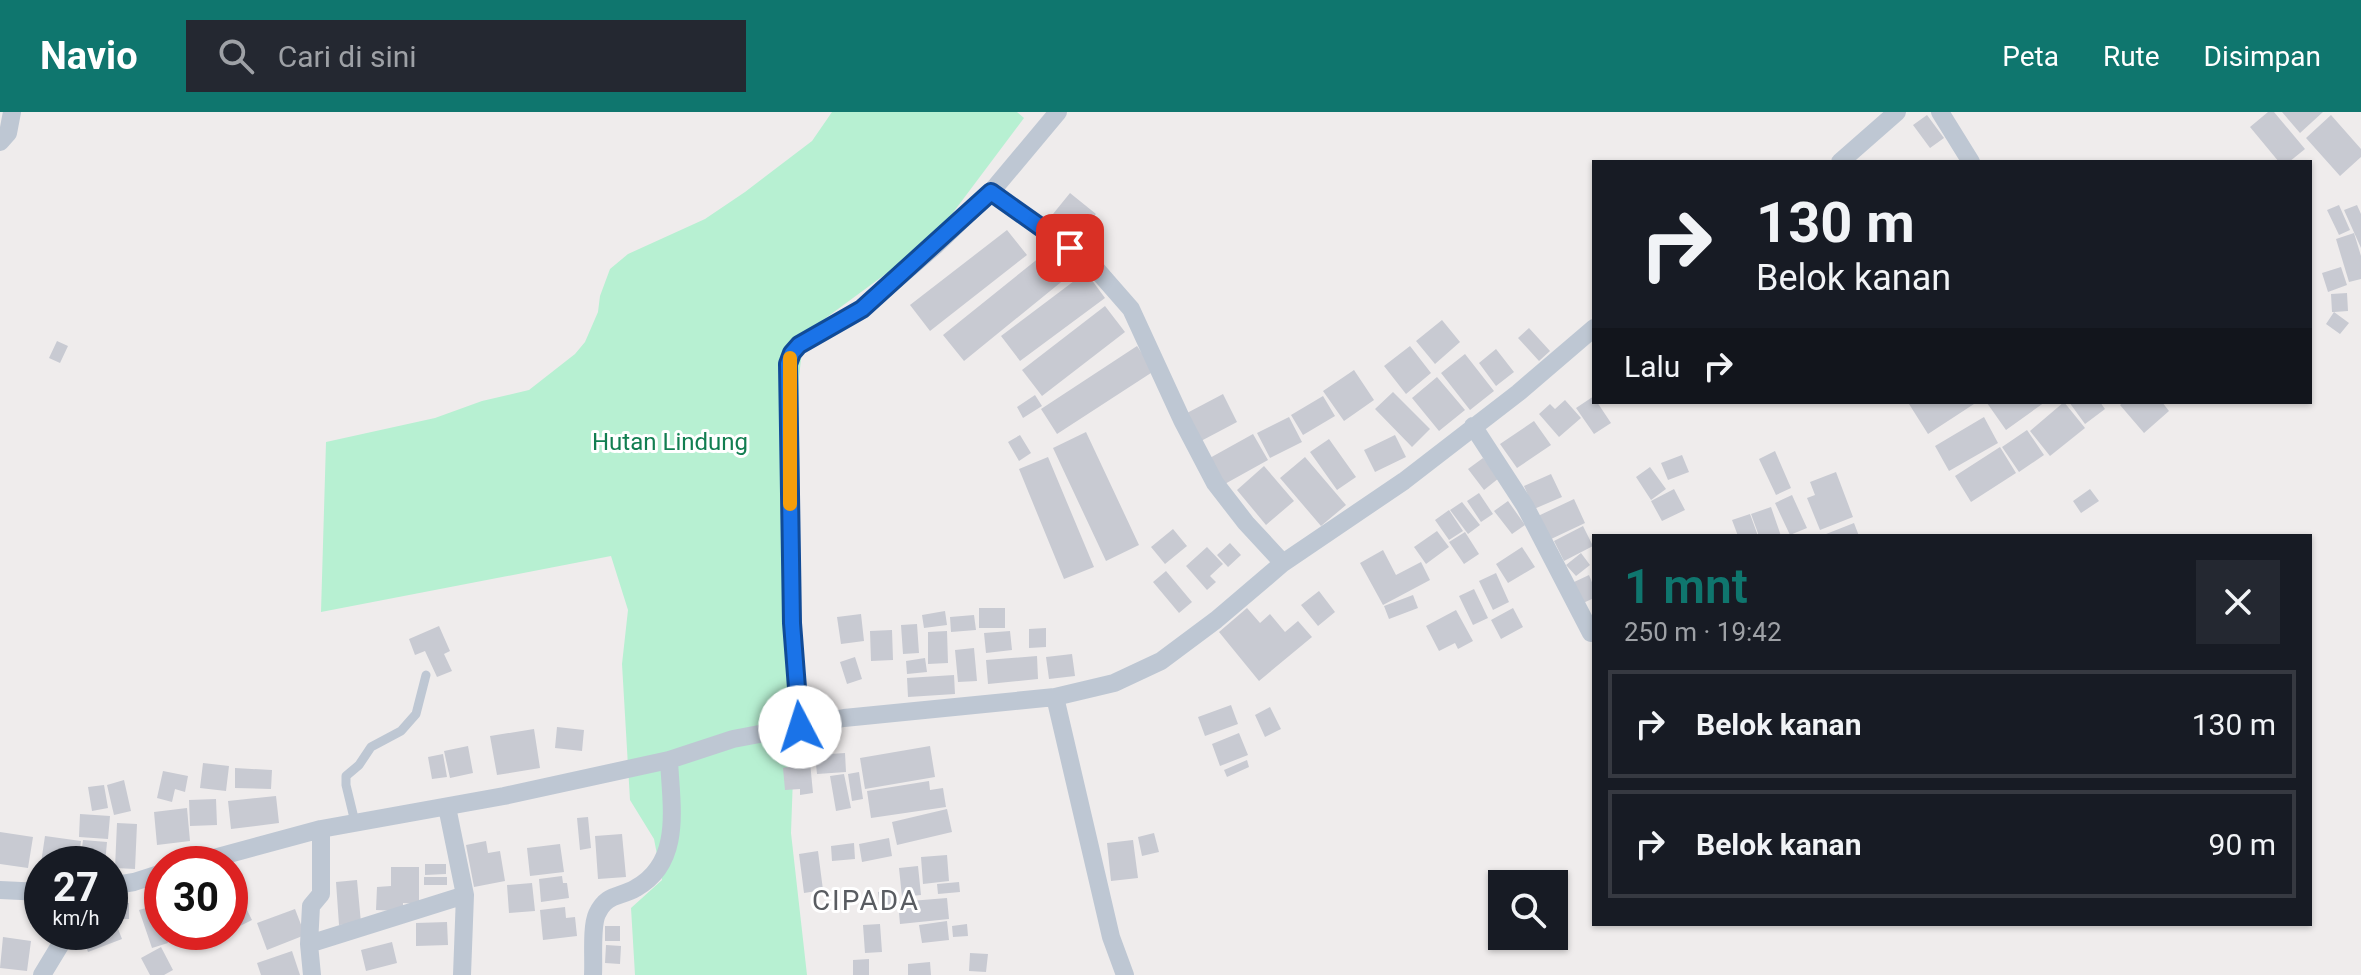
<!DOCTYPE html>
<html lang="id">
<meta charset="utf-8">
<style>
body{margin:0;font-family:Roboto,sans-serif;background:#242831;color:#f1f3f6;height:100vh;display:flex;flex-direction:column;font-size:30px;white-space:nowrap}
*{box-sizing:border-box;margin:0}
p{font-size:26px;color:#9ea1a6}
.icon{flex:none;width:44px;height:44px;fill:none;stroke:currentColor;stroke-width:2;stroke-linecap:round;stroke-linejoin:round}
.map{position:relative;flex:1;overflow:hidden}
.details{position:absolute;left:1592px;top:422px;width:720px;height:392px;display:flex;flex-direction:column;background:#171b24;border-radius:0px;box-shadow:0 2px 6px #0004}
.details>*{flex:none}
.top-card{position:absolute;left:1592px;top:48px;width:720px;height:244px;border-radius:0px;box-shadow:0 2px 6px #0004;background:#171b24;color:#f1f3f6;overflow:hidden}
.buttons{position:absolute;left:1488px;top:758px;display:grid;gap:16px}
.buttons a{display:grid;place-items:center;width:80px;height:80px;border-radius:0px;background:#171b24;box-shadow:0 2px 6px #0004;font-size:40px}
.speed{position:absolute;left:24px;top:734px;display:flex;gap:16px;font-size:40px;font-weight:700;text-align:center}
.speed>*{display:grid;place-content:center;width:104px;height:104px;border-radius:50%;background:#171b24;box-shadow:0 2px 6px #0004;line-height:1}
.speed small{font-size:20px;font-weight:400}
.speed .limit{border:12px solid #d22;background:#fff;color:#111}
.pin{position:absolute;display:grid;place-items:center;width:68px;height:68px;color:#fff;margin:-34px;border-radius:16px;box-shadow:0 4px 12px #0006}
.me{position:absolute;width:88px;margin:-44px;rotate:355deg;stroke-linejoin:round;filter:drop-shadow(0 0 6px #0008)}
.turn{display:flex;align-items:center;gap:28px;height:168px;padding:0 32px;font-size:36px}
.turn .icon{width:104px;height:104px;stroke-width:2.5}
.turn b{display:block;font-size:56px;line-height:68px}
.then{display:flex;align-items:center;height:76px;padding:0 32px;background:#0003;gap:16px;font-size:30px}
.round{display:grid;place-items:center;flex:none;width:84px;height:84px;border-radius:0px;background:#242831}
.overview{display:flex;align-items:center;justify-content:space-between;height:136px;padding:0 32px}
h1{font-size:48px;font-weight:600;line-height:60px;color:#0f766e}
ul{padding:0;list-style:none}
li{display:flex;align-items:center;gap:24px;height:108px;margin:0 16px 12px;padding:0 16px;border:4px solid #363941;border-radius:0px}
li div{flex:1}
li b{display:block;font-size:30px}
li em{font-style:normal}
header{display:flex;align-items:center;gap:48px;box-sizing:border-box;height:112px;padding:0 40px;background:#0f766e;color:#fff}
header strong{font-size:38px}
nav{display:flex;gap:44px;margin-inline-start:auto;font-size:28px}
.search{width:560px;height:72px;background:#242831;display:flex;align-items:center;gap:20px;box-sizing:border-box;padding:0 28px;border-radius:0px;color:#9ea1a6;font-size:30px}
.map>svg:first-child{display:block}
.green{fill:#b7f0d2}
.building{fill:#c8cad2}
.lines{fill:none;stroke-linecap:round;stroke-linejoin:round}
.lane{stroke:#bec7d3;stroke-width:9}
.street{stroke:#bec7d3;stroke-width:18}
.route-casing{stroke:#114b97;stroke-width:20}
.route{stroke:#1a73e8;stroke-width:14}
.slow{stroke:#f59e0b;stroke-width:14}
.labels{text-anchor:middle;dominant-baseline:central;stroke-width:6;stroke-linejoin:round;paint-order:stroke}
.park-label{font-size:24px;fill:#127e51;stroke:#fff}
.quarter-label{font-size:28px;letter-spacing:2px;fill:#595c61;stroke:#fff}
</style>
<header>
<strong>Navio</strong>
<div class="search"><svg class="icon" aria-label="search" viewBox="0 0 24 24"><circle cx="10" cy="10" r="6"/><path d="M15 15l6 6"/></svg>Cari di sini</div>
<nav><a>Peta</a><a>Rute</a><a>Disimpan</a></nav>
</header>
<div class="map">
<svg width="2361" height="863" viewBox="0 0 2361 863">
<rect width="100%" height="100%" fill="#efecec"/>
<path class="green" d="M 832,0 L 1017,0 L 1024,6 L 949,106 L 902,150 L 804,222 L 799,265 L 800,468 L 791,721 L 807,863 L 635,863 L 631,796 L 662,768 L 654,727 L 630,688 L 622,552 L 628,498 L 611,444 L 321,500 L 326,330 L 435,306 L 482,289 L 529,278 L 575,242 L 585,230 L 598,200 L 600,184 L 610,157 L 628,142 L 705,107 L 745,80 L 812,29 Z"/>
<path class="building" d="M 2268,0 L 2274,0 L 2305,37 L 2289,50 L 2279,50 L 2250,15 Z
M 2282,0 L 2323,0 L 2300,21 Z
M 1927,3 L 1944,26 L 1930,36 L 1913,13 Z
M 2331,3 L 2361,37 L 2361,45 L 2340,64 L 2306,26 Z
M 1070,81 L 1096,102 L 1079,123 L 1053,102 Z
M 2339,93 L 2350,118 L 2339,123 L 2327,98 Z
M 2357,93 L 2361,102 L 2361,136 L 2344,98 Z
M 1007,118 L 1027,143 L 930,219 L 910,193 Z
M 2354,121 L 2361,144 L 2361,167 L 2349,170 L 2336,127 Z
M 1050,137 L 1071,162 L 964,249 L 943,223 Z
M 2341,155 L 2347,173 L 2328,180 L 2322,161 Z
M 1086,160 L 1105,186 L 1020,249 L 1001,224 Z
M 2347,181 L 2348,199 L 2334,200 L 2349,211 L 2340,222 L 2326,212 L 2334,200 L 2332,200 L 2331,182 Z
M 1105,194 L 1125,220 L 1042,284 L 1022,258 Z
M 1442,208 L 1460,230 L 1435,252 L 1416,229 Z
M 1529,216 L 1550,239 L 1539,249 L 1518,226 Z
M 57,229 L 68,234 L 60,251 L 49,246 Z
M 1137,234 L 1154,259 L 1057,322 L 1041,297 Z
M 1410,234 L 1431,261 L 1406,282 L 1384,254 Z
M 1496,237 L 1514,260 L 1496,274 L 1479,251 Z
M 1465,242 L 1494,279 L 1470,298 L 1441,261 Z
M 1354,258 L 1374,288 L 1344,309 L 1323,279 Z
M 1437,265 L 1465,298 L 1439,319 L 1412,286 Z
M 1393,280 L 1430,317 L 1412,335 L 1375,297 Z
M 1223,282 L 1237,310 L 1201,329 L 1187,301 Z
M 1035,283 L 1042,294 L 1023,306 L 1017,295 Z
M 1323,284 L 1335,304 L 1303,323 L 1291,303 Z
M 1594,284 L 1594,290 L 1597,290 L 1611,311 L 1594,322 L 1576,296 Z
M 1565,288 L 1581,306 L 1559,325 L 1539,302 L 1550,292 L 1555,297 Z
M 1912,290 L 1973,290 L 1974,292 L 1928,322 L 1909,292 Z
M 1989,290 L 2045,290 L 2006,318 L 1987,291 Z
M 2064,290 L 2085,316 L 2050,344 L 2030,319 Z
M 2069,290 L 2100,290 L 2105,297 L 2085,312 Z
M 2124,290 L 2162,290 L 2169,299 L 2144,321 L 2120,293 Z
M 1289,305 L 1302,330 L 1270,346 L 1257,321 Z
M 1984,305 L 1998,331 L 1949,359 L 1935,334 Z
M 1534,309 L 1551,333 L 1517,356 L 1500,332 Z
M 2027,318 L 2044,343 L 2019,360 L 2002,335 Z
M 1086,320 L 1139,433 L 1106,449 L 1053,336 Z
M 1253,322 L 1268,348 L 1223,373 L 1208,347 Z
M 1020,323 L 1031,341 L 1019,349 L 1008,330 Z
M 1395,323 L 1406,345 L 1375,360 L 1364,338 Z
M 1329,327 L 1356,365 L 1337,378 L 1310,340 Z
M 2000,335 L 2016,361 L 1971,390 L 1955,364 Z
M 1775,339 L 1791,376 L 1776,383 L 1759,347 Z
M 1682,343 L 1689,360 L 1668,368 L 1661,351 Z
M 1048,345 L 1094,455 L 1064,467 L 1019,357 Z
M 1305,345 L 1346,393 L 1321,414 L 1280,366 Z
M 1483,346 L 1499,366 L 1484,378 L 1468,357 Z
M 1264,354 L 1294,389 L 1266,413 L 1237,378 Z
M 1650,355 L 1666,377 L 1651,388 L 1636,365 Z
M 1836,360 L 1853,405 L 1820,418 L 1807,386 L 1815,383 L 1810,370 Z
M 1551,362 L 1562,385 L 1534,397 L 1524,374 Z
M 1674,377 L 1685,398 L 1662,409 L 1651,389 Z
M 2090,377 L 2099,389 L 2081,401 L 2073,389 Z
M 1479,381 L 1493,402 L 1481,410 L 1467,389 Z
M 1792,383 L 1807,416 L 1790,423 L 1775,391 Z
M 1574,387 L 1585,411 L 1549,428 L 1538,404 Z
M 1508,389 L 1525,413 L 1512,422 L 1494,399 Z
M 1462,390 L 1480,413 L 1468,422 L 1450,398 Z
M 1771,395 L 1781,424 L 1759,424 L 1751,402 Z
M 1449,398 L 1463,419 L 1449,428 L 1435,408 Z
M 1750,402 L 1758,424 L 1738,424 L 1732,408 Z
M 1854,411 L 1859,424 L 1821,424 Z
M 1583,414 L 1593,434 L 1564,449 L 1554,429 Z
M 1173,417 L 1187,434 L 1165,452 L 1151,435 Z
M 1437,419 L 1449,435 L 1426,452 L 1414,435 Z
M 1465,420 L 1479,442 L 1464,452 L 1449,430 Z
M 1230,431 L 1241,443 L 1228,455 L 1217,443 Z
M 1207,435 L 1223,452 L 1210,464 L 1216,470 L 1207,478 L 1186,454 Z
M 1522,435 L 1535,455 L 1508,471 L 1496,452 Z
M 1383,438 L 1396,463 L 1421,450 L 1430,468 L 1383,493 L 1360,451 Z
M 1581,441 L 1590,453 L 1576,464 L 1566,453 Z
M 1166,459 L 1192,490 L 1179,501 L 1153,470 Z
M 1496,461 L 1509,490 L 1493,498 L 1479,469 Z
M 1589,463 L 1594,475 L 1594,486 L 1581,492 L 1572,471 Z
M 1474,477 L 1488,506 L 1473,513 L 1459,484 Z
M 1319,479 L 1335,500 L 1318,514 L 1301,493 Z
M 1413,483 L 1418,496 L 1389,507 L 1384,494 Z
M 979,496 L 1005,496 L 1005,516 L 979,516 Z
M 1247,496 L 1260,511 L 1270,502 L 1285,520 L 1298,509 L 1312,525 L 1259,569 L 1219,520 Z
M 1513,496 L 1523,515 L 1501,527 L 1491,508 Z
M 1456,498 L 1473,529 L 1458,537 L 1455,531 L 1439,539 L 1426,514 Z
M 945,499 L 947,513 L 924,516 L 922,503 Z
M 861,502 L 864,529 L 841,532 L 837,505 Z
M 974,503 L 976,518 L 951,520 L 950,505 Z
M 917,512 L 919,541 L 903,542 L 901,513 Z
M 439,514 L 450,539 L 444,542 L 452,559 L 437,565 L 425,539 L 415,543 L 409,527 Z
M 1046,516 L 1046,535 L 1029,536 L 1029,517 Z
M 892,518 L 893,548 L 871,549 L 870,519 Z
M 947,519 L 948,551 L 928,552 L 928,520 Z
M 1010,519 L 1012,538 L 986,541 L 984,521 Z
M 974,536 L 977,569 L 958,570 L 955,538 Z
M 1072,542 L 1075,564 L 1049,567 L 1046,545 Z
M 1037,544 L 1038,567 L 988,572 L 986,548 Z
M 855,545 L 862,567 L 847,572 L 840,550 Z
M 925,546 L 927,560 L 907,562 L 906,549 Z
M 954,563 L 955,582 L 908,585 L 907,566 Z
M 1231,593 L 1238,612 L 1205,624 L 1198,605 Z
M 1270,595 L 1281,617 L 1265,625 L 1255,603 Z
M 557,615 L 584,618 L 582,639 L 555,636 Z
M 534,617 L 540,656 L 497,663 L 490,624 Z
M 1239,621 L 1248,643 L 1220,654 L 1212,632 Z
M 468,634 L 473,661 L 450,666 L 444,639 Z
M 930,634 L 935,665 L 865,677 L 860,646 Z
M 845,641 L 846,660 L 817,662 L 815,643 Z
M 443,642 L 447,665 L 432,667 L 428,645 Z
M 1247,648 L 1249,655 L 1227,665 L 1224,658 Z
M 810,650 L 813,681 L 800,683 L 800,677 L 785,678 L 783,656 Z
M 203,651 L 229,654 L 226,679 L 200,676 Z
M 235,656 L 272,658 L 271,677 L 235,676 Z
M 163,659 L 188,664 L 185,680 L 175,677 L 172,690 L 157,686 Z
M 859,660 L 863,687 L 852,689 L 848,662 Z
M 844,662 L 851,696 L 836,699 L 830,664 Z
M 124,668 L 131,699 L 114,703 L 107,673 Z
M 929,669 L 930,678 L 943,676 L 946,695 L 871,706 L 867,679 Z
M 104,673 L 108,696 L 92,699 L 88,675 Z
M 276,684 L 279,711 L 231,717 L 228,689 Z
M 216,687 L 217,713 L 190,714 L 189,688 Z
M 187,696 L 190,729 L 157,733 L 154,700 Z
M 947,697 L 952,720 L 897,733 L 892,710 Z
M 80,702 L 110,704 L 108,727 L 79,725 Z
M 588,705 L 591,736 L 580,738 L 577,706 Z
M 117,711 L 137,712 L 135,757 L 115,756 Z
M 0,720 L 33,725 L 28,756 L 0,752 Z
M 1154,721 L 1159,740 L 1142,744 L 1138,725 Z
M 622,722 L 626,765 L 598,767 L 595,724 Z
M 45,724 L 81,729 L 78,752 L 41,751 Z
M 889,726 L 892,744 L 862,750 L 859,732 Z
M 83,728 L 107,730 L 105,752 L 80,752 Z
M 1133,728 L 1138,766 L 1111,769 L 1107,731 Z
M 486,729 L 488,741 L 500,739 L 505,769 L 474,775 L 466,733 Z
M 854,731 L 855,747 L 832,749 L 831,734 Z
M 560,732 L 564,760 L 530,764 L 527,736 Z
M 818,739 L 823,778 L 804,781 L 799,742 Z
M 947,743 L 949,769 L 923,772 L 921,745 Z
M 425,752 L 446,752 L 446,762 L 425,763 Z
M 918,754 L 921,783 L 902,785 L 899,756 Z
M 391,755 L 419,755 L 419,792 L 403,791 L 403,799 L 376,798 L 377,775 L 391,774 Z
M 562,764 L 563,771 L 567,771 L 569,786 L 541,790 L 539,767 Z
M 424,765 L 447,765 L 447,773 L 424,773 Z
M 357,768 L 361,811 L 339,813 L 336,770 Z
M 959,770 L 960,780 L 938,782 L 937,772 Z
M 532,771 L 535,799 L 509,801 L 507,773 Z
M 892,778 L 894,794 L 880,796 L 878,780 Z
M 947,786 L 949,807 L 900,812 L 898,790 Z
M 110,791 L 129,791 L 129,807 L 110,807 Z
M 156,793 L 162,820 L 165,820 L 168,831 L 152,836 L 139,798 Z
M 565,795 L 566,806 L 575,805 L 577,824 L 543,828 L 540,798 Z
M 246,796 L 252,808 L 230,819 L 230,804 Z
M 295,797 L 305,823 L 267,838 L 257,811 Z
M 115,809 L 122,827 L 88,840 L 82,823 L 110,820 L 110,812 Z
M 947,809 L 949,828 L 922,831 L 919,813 Z
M 447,810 L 448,833 L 416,834 L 416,811 Z
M 880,812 L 882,840 L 865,841 L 863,813 Z
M 967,812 L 968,824 L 953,825 L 952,814 Z
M 605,814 L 620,814 L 620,829 L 605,829 Z
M 3,825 L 31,829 L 27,859 L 0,856 Z
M 392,830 L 397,851 L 366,859 L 361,838 Z
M 606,833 L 621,834 L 620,852 L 605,851 Z
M 161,835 L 173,858 L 164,863 L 150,863 L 141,846 Z
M 292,839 L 300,863 L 261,863 L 257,851 Z
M 970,841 L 988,842 L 986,860 L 969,859 Z
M 869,847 L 869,863 L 853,863 L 853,848 Z
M 930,850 L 931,863 L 908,863 L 908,852 Z"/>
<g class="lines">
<path class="lane" d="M 355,710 L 346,673 L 346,664 L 359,653 L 371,635 L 401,619 L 416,602 L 426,563"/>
<path class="street" d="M 1940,0 L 1971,50
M 0,30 L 8,21 L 12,0
M 1840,50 L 1897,0
M 991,80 L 1089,149 L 1131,197 L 1182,308 L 1215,371 L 1246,411 L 1283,451
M 1473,314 L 1525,394 L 1591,521
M 1055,585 L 1111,825 L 1125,863
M 800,615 L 792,511 L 789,247 L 799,233 L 862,197 L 935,134 L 991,80 L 1058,0
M 447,695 L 465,783 L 462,863
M 192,752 L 321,717 L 504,684 L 669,648 L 733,627 L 844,606 L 1055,585 L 1114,571 L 1161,549 L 1216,508 L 1283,451 L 1404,369 L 1518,281 L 1594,216
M 110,774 L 134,770 L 162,761
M 0,778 L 42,780
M 309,832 L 465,783
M 42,863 L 68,820
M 312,863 L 309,832 L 311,794 L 321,782 L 321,717
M 593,863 C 594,847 591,815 597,802 C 607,781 619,786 636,776 C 683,750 671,693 669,648"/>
</g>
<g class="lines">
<g class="route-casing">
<path id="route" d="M 800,615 L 792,511 L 788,252 L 792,241 L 799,233 L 862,197 L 991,80 L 1070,136"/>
</g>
<use href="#route" class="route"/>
<path class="slow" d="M 790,246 L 790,392"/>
</g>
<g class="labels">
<g class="park-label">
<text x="670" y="330">Hutan Lindung</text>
</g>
<g class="quarter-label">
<text x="866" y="788">CIPADA</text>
</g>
</g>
</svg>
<div class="buttons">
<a><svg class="icon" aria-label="search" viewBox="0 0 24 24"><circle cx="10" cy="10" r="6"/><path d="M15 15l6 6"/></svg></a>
</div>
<div class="speed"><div>27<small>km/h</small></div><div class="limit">30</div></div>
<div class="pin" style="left:1070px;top:136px;background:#d93025"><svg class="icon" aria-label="arrive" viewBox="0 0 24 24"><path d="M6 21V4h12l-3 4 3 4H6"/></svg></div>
<svg class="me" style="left:800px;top:615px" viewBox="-20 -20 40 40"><circle r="19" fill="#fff"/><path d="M0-13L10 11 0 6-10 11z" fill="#1a73e8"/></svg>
<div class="top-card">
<div class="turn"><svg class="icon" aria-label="right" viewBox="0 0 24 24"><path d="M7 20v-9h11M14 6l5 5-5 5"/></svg><div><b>130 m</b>Belok kanan</div></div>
<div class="then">Lalu<svg class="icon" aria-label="right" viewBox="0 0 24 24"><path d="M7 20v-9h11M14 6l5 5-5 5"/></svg></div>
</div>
<section class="details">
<div class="overview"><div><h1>1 mnt</h1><p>250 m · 19:42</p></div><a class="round"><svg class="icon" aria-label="close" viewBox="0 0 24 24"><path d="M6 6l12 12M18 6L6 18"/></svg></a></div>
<ul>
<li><svg class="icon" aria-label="right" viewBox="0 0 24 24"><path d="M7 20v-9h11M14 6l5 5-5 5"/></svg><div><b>Belok kanan</b></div><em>130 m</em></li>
<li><svg class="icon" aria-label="right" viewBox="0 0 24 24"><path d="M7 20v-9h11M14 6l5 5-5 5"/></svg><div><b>Belok kanan</b></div><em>90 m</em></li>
</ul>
</section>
</div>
